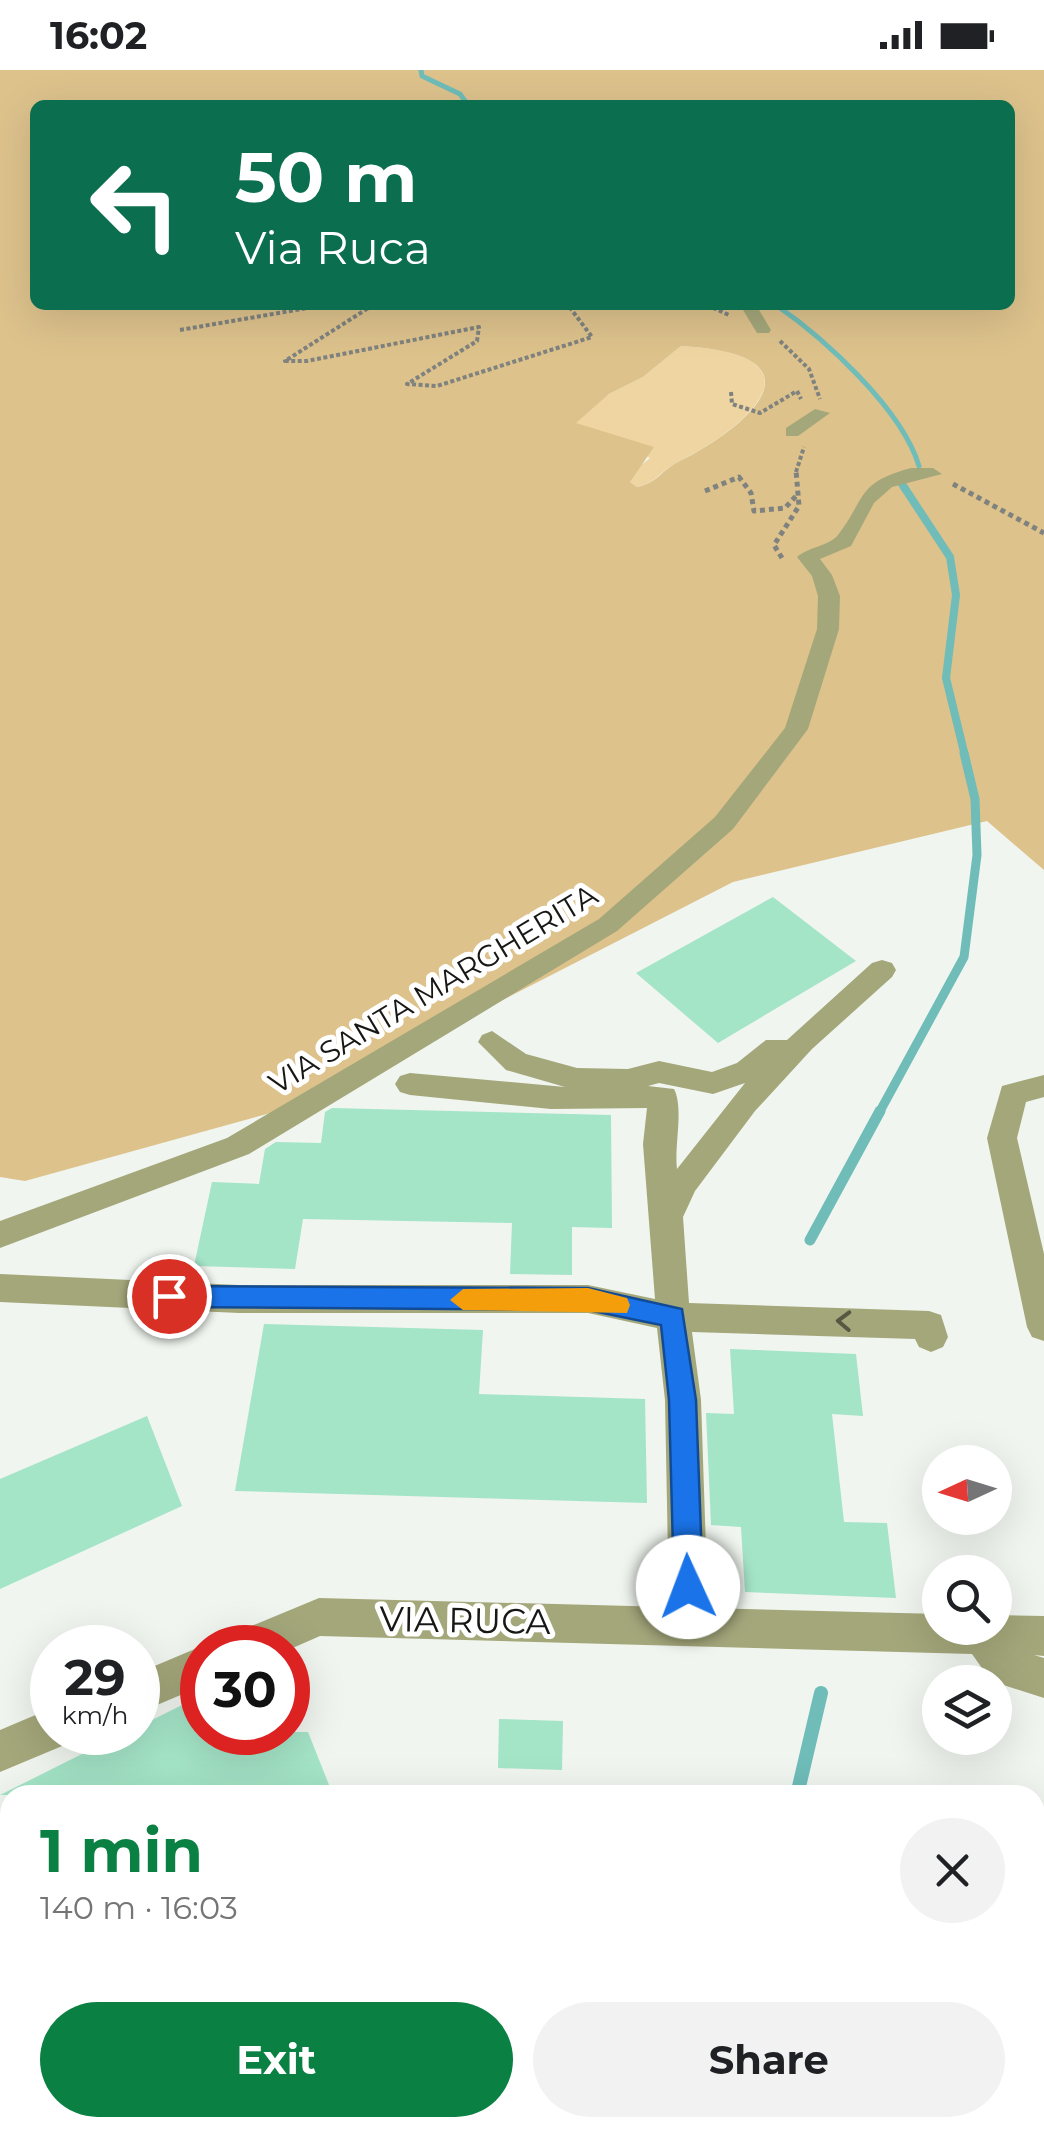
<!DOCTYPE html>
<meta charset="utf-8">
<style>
body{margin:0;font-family:Montserrat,sans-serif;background:#f2f2f2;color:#202124;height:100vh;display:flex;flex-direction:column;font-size:38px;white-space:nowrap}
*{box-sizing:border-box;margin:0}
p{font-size:32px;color:#757577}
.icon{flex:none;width:55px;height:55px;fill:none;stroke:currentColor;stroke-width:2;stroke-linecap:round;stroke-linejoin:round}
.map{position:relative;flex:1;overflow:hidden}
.details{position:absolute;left:0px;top:1715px;width:1045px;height:352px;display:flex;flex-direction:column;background:#fff;border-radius:30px 30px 0 0;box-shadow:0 10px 40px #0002}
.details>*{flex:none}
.hud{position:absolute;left:30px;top:30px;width:985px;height:210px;border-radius:15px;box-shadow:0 10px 40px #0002;background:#0b6e4f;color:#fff;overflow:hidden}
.needle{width:65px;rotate:266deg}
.buttons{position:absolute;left:922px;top:1375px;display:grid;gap:20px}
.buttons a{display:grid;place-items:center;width:90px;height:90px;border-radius:50%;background:#fff;box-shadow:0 10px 40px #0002;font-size:50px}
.speed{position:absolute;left:30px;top:1555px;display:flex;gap:20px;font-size:50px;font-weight:700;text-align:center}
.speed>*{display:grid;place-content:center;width:130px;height:130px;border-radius:50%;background:#fff;box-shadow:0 10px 40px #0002;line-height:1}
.speed small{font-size:25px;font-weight:400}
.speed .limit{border:15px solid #d22;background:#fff;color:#111}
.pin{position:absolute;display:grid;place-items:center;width:85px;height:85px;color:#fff;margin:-42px;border:5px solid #fff;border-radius:50%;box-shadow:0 2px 10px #0007}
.me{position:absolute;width:110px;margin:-55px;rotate:358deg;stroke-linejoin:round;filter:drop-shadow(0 0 8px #0008)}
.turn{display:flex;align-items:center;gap:35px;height:210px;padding:0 40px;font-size:45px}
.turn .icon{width:130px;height:130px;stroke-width:2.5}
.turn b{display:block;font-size:70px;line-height:85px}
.round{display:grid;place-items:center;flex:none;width:105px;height:105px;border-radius:52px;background:#f2f2f2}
.head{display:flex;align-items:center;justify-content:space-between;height:170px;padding:0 40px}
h1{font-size:60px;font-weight:700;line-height:75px;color:#0b8043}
.action{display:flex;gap:20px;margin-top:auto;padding:20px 40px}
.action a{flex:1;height:115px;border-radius:60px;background:#0b8043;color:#fff;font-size:40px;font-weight:700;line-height:115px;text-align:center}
.action a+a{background:#f2f2f2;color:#202124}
.status{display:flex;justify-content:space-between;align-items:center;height:70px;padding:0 50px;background:#fff;direction:ltr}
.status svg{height:28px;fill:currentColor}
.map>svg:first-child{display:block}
.green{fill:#efd5a1}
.forest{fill:#ddc28c;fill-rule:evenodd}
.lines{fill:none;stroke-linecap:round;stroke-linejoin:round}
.stream-far4{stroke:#6fbcb8;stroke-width:5}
.stream-far3{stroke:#6fbcb8;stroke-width:8}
.stream-far2{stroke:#6fbcb8;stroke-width:9}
.stream-far1{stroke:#6fbcb8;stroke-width:11}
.stream{stroke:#6fbcb8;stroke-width:14}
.building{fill:#a4e4c7}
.path-far1{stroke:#7f827e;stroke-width:4;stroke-dasharray:4 2.5;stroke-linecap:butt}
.path{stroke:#7f827e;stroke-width:5;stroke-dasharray:5 4;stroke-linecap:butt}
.minor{fill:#a4a77a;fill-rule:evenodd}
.oneway{stroke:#565843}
.route{fill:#1a73e8;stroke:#114b97;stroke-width:2.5}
.slow{fill:#f59e0b}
.labels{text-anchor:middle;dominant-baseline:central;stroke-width:10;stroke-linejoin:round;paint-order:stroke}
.street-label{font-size:30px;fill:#171816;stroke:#fff}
.near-street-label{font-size:35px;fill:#171816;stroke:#fff}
</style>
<div class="status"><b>16:02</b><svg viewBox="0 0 49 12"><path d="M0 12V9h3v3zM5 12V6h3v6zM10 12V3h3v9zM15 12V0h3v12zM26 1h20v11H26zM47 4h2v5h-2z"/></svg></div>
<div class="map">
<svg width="1044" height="2066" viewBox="0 0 1044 2066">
<rect width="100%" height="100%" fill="#f0f5ef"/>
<path class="green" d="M 681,276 C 825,284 756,353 676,393 C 659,402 656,413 637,417 L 630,412 L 635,400 L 650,388 L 575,353 L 609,324 L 643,307 Z"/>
<path class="forest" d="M 0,0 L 1044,0 L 1044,800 L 987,751 L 733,812 L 296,1036 L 25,1111 L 0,1107 ZM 35,35 L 1010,35 L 1010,235 L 35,235 ZM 681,276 C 825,284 757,353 676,393 C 660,402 657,413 637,417 L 630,412 L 654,377 L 576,353 L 609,324 L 643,307 Z
M 1035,2003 L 1044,2003 L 1044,2066 L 601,2066 L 606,2058 L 1035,2058 Z"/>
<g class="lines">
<path class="stream-far4" d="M 421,0 L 422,6 L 460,24 L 468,35
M 776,235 C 824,268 902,339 919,396"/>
<path class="stream-far3" d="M 902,414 L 950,487 L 956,525 L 946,608 L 965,686"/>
<path class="stream-far2" d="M 879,1043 L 964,887 L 977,785 L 975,729 L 964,683"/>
<path class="stream-far1" d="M 810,1170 L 880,1041"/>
<path class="stream" d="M 797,1725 L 821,1623
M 789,2066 L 791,2058"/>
</g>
<path class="building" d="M 773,827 L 856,891 L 718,973 L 636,903 Z
M 332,1038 L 611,1045 L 612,1158 L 572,1157 L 572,1205 L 510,1204 L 512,1153 L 303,1149 L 295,1199 L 194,1196 L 212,1112 L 259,1114 L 265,1079 L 276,1072 L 321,1073 L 325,1042 Z
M 264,1254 L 483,1260 L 479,1324 L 645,1329 L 647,1433 L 235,1421 Z
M 730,1279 L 856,1284 L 863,1346 L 832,1344 L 844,1452 L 887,1453 L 896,1528 L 745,1522 L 741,1457 L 711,1455 L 706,1343 L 734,1344 Z
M 147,1346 L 182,1436 L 0,1519 L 0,1409 Z
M 202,1625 L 202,1662 L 308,1662 L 333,1725 L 0,1725 L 126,1662 L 138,1662 L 138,1657 Z
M 499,1649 L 563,1651 L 562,1700 L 498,1698 Z"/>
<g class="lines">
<path class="path-far1" d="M 373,235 L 285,291 L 307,291 L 479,257 L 477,271 L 407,314 L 437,316 L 592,267 L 568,235
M 707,235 L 729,245
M 180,260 L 325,235
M 780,271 L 809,299 L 820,329
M 731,322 L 732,334 L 760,343 L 797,321 L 801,329
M 796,402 L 804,377"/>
<path class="path" d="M 953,414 L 1044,463
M 705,421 L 739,407 L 751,423 L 754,441 L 785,438 L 796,426
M 782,488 L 774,475 L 799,436 L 796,400"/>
<path class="minor" d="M 740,235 L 756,235 L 771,260 L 769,263 L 757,263 Z
M 815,339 L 830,343 L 798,366 L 786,366 L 786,358 Z
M 911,398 L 933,398 L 942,404 L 892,417 L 874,433 L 851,476 L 820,489 L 832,505 L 840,526 L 839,559 L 808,659 L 733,759 L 617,861 L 249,1084 L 0,1178 L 0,1151 L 227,1068 L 599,849 L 715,747 L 785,658 L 817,559 L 818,526 L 812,506 L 797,487 C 808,477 829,476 838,465 C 867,427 856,413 911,398 Z
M 882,890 L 892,893 L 896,900 L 892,907 L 812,979 L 755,1041 L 695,1121 L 683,1147 L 689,1233 L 929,1241 L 941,1245 L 948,1267 L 943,1277 L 931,1282 L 919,1277 L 915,1269 L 692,1262 L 701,1330 L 708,1538 L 940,1544 L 940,1558 L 995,1558 L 995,1545 L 1044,1546 L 1044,1586 L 1034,1585 L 1044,1588 L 1044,1628 L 991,1611 L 972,1584 L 320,1566 L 288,1580 L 226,1578 L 232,1564 L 319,1528 L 669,1537 L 665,1330 L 657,1258 L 588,1243 L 239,1243 L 0,1232 L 0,1204 L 239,1215 L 588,1215 L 655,1229 L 643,1074 L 647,1038 L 551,1039 L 410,1025 L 400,1022 L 395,1014 L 400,1006 L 410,1003 L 565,1017 L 506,1000 L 478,972 L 482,965 L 492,961 L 526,984 L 577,998 L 628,999 L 659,991 L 712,1002 L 737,993 L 766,970 L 787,970 L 872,893 ZM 659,1013 L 713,1024 L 745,1013 L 677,1099 C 674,1076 684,1038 674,1019 L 648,1016 Z
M 1044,1005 L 1044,1027 L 1026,1032 L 1017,1068 L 1044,1184 L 1044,1271 L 1032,1267 L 1027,1257 L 987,1068 L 1002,1016 Z
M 202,1576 L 202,1616 L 138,1643 L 138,1603 Z
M 52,1638 L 52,1662 L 71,1662 L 67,1674 L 0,1702 L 0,1660 Z"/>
</g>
<defs><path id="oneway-chevron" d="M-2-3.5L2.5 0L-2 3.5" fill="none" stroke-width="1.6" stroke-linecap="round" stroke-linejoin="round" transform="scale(2.5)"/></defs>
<use class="oneway" href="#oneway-chevron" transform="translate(844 1251) rotate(-178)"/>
<path class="route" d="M 169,1216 L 588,1218 L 682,1239 L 696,1330 L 703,1517 L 699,1527 L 688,1531 L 678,1527 L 674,1517 L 669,1330 L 661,1255 L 588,1240 L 169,1237 L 156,1226 Z"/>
<path class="slow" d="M 588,1218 L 627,1228 L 630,1235 L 627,1243 L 463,1240 L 450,1230 L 463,1219 Z"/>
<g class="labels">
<g class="street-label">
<text transform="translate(433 919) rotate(-31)">VIA SANTA MARGHERITA</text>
</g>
<g class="near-street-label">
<text transform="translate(465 1550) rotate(1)">VIA RUCA</text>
</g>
</g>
</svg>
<div class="buttons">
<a><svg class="needle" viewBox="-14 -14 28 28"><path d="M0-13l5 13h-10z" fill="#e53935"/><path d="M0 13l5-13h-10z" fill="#757577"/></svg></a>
<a><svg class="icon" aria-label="search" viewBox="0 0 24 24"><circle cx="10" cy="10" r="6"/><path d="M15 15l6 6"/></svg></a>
<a><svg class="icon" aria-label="layers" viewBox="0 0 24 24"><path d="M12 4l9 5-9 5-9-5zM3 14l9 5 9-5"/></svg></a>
</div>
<div class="speed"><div>29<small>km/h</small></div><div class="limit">30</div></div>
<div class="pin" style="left:169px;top:1226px;background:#d93025"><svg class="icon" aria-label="arrive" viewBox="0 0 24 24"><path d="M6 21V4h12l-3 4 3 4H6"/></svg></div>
<svg class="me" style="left:688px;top:1517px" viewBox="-20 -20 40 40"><circle r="19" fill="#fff"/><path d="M0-13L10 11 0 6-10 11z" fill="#1a73e8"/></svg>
<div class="hud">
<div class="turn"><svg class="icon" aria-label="left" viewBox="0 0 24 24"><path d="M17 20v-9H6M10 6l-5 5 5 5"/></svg><div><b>50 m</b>Via Ruca</div></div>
</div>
<section class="details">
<div class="head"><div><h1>1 min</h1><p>140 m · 16:03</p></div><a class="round"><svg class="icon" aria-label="close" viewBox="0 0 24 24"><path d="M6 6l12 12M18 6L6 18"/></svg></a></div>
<div class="action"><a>Exit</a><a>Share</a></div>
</section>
</div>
